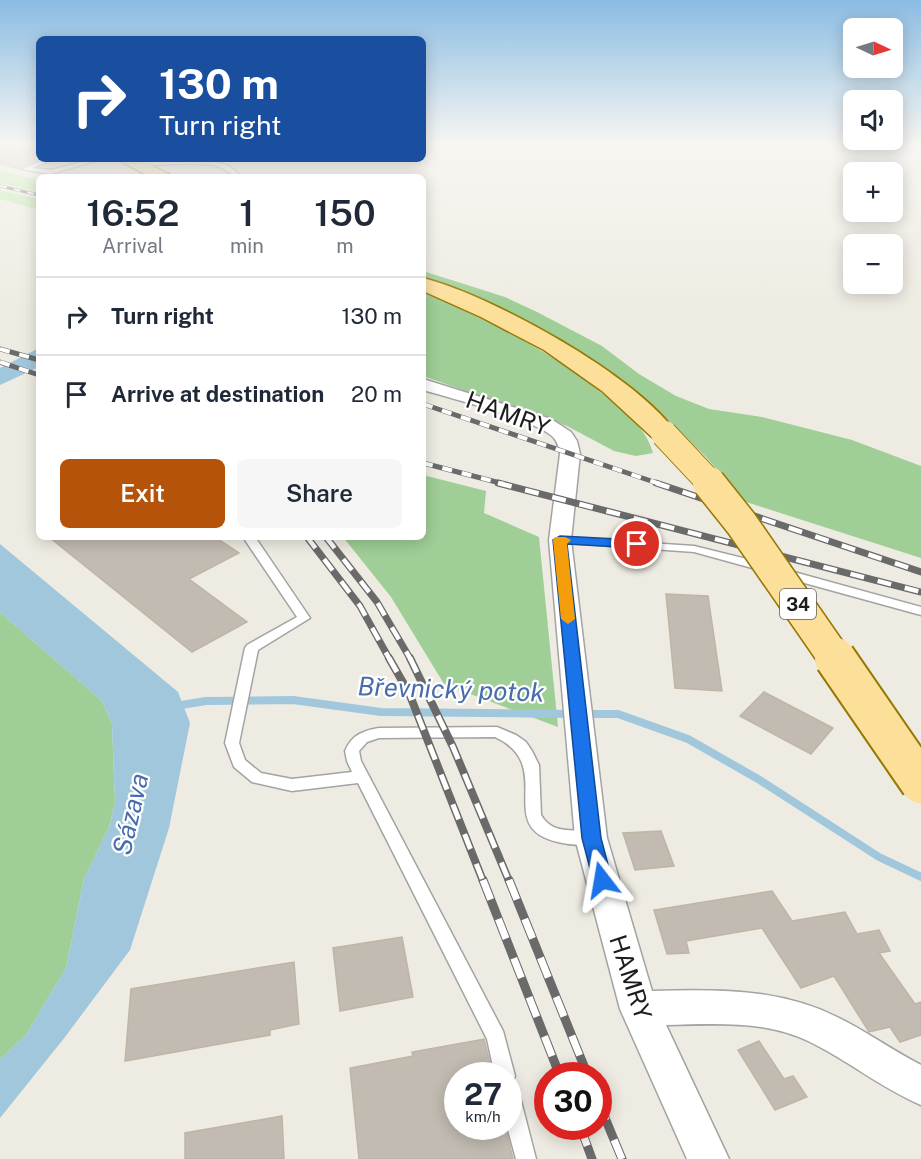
<!DOCTYPE html>
<meta charset="utf-8">
<style>
body{margin:0;font-family:"Public Sans",sans-serif;background:#f6f6f7;color:#1f2937;height:100vh;display:flex;flex-direction:column;font-size:22px;white-space:nowrap}
*{box-sizing:border-box;margin:0}
p{font-size:20px;color:#747a83}
.icon{flex:none;width:33px;height:33px;fill:none;stroke:currentColor;stroke-width:2;stroke-linecap:round;stroke-linejoin:round}
.map{position:relative;flex:1;overflow:hidden}
.panel{position:absolute;left:36px;top:174px;width:390px;height:366px;display:flex;flex-direction:column;background:#fff;border-radius:9px;box-shadow:0 3px 15px #0003}
.panel>*{flex:none}
.banner{position:absolute;left:36px;top:36px;width:390px;height:126px;border-radius:9px;box-shadow:0 3px 15px #0003;background:#1a4fa0;color:#fff;overflow:hidden}
.needle{width:39px;rotate:94deg}
.fabs{position:absolute;left:843px;top:18px;display:grid;gap:12px}
.fabs a{display:grid;place-items:center;width:60px;height:60px;border-radius:9px;background:#fff;box-shadow:0 3px 15px #0003;font-size:30px}
.speed{position:absolute;left:444px;top:1062px;display:flex;gap:12px;font-size:30px;font-weight:700;text-align:center}
.speed>*{display:grid;place-content:center;width:78px;height:78px;border-radius:50%;background:#fff;box-shadow:0 3px 15px #0003;line-height:1}
.speed small{font-size:15px;font-weight:400}
.speed .limit{border:9px solid #d22;background:#fff;color:#111}
.pin{position:absolute;display:grid;place-items:center;width:51px;height:51px;color:#fff;margin:-26px;border:3px solid #fff;border-radius:50%;box-shadow:0 2px 6px #0007}
.me{position:absolute;width:66px;margin:-33px;rotate:346deg;stroke-linejoin:round;filter:drop-shadow(0 0 4px #0008)}
.turn{display:flex;align-items:center;gap:21px;height:126px;padding:0 24px;font-size:27px}
.turn .icon{width:78px;height:78px;stroke-width:2.5}
.turn b{display:block;font-size:42px;line-height:51px}
.eta{display:flex;justify-content:space-evenly;align-items:center;height:102px;text-align:center}
.eta b{font-size:36px;font-weight:600;line-height:42px}
.cta{display:flex;gap:12px;margin-top:auto;padding:12px 24px}
.cta a{flex:1;height:69px;border-radius:9px;background:#b45309;color:#fff;font-size:24px;font-weight:600;line-height:69px;text-align:center}
.cta a+a{background:#f6f6f7;color:#1f2937}
ul{padding:0;list-style:none}
li{display:flex;align-items:center;gap:18px;height:78px;padding:0 24px;border-top:2px solid #e0e1e3}
li div{flex:1}
li b{display:block;font-size:22px}
li em{font-style:normal}
.map>svg:first-child{display:block}
.grass{fill:#bee9a7}
.forest{fill:#9fce96}
.water{fill:#a1c7dc}
.lines{fill:none;stroke-linecap:round;stroke-linejoin:round}
.stream{stroke:#a1c7dc;stroke-width:8}
.building{fill:#c2bbb1;stroke:#c0b4a4;stroke-width:1.5}
.service-casing{stroke:#a3a3a3;stroke-width:3}
.minor-casing{stroke:#a3a3a3;stroke-width:3}
.primary-casing{stroke:#957800;stroke-width:3}
.service{fill:#fff;fill-rule:evenodd}
.minor{fill:#fff;fill-rule:evenodd}
.primary{fill:#fcdf99;fill-rule:evenodd}
.rail-far4-casing{stroke:#6a6a6a;stroke-width:3}
.rail-far3-casing{stroke:#6a6a6a;stroke-width:5}
.rail-far2-casing{stroke:#6a6a6a;stroke-width:7}
.rail-far1-casing{stroke:#6a6a6a;stroke-width:8}
.rail-casing{stroke:#6a6a6a;stroke-width:9}
.rail-far4{stroke:#fff;stroke-width:2;stroke-dasharray:7;stroke-linecap:butt}
.rail-far3{stroke:#fff;stroke-width:4;stroke-dasharray:10;stroke-linecap:butt}
.rail-far2{stroke:#fff;stroke-width:4.5;stroke-dasharray:14;stroke-linecap:butt}
.rail-far1{stroke:#fff;stroke-width:5;stroke-dasharray:16;stroke-linecap:butt}
.rail{stroke:#fff;stroke-width:7;stroke-dasharray:21;stroke-linecap:butt}
.primary-bridge-far2-casing{stroke:#957800;stroke-width:28;stroke-linecap:butt}
.primary-bridge-far1-casing{stroke:#957800;stroke-width:35;stroke-linecap:butt}
.primary-bridge-casing{stroke:#957800;stroke-width:44;stroke-linecap:butt}
.primary-bridge-far2{stroke:#fcdf99;stroke-width:26}
.primary-bridge-far1{stroke:#fcdf99;stroke-width:32}
.primary-bridge{stroke:#fcdf99;stroke-width:40}
.route{fill:#1a73e8;stroke:#114b97;stroke-width:1.5}
.slow{fill:#f59e0b}
.labels{text-anchor:middle;dominant-baseline:central;stroke-width:4.5;stroke-linejoin:round;paint-order:stroke}
.shield{fill:#fff;stroke:#606060;stroke-width:1.5}
.shield-label{font-size:18px;font-weight:bold;fill:#1c1c1c}
.near-street-label{font-size:24px;fill:#1c1c1c;stroke:#fff}
.near-water-label{font-size:26px;font-style:italic;fill:#496dac;stroke:#fff}
</style>
<div class="map">
<svg width="921" height="1159" viewBox="0 0 921 1159">
<rect width="100%" height="100%" fill="#eeece2"/>
<path class="grass" d="M 0,171 L 39,180 L 39,192 L 0,183 Z
M 0,190 L 39,199 L 39,210 L 0,199 Z"/>
<path class="forest" d="M 423,271 L 505,297 L 537,312 L 602,346 L 639,374 L 676,396 L 709,409 L 762,417 L 852,440 L 921,466 L 921,558 L 746,502 L 706,457 L 655,407 L 613,374 L 533,325 L 423,277 Z
M 423,292 C 489,321 552,351 607,397 C 627,414 646,428 653,453 L 636,456 L 614,451 L 567,426 L 423,376 Z
M 423,475 L 486,491 L 484,513 L 539,537 L 558,727 L 444,684 L 391,597 L 343,537 L 423,537 Z
M 0,612 L 102,701 L 112,724 L 115,803 L 109,827 L 84,879 L 66,968 L 26,1035 L 0,1059 Z"/>
<path class="water" d="M 39,348 L 39,367 L 0,385 L 0,368 Z
M 0,544 L 178,692 L 190,723 L 169,828 L 130,950 L 65,1037 L 0,1118 L 0,1059 L 26,1035 L 66,968 L 84,879 L 109,827 L 115,803 L 112,724 L 102,701 L 0,612 Z"/>
<g class="lines">
<path class="stream" d="M 175,706 L 206,701 L 293,700 L 381,712 L 571,714
M 585,714 L 618,714 L 688,739 L 758,779 L 879,857 L 921,877"/>
</g>
<path class="building" d="M 0,145 L 39,150 L 39,159 L 41,159 L 20,169 L 0,164 Z
M 49,537 L 215,537 L 239,553 L 189,579 L 247,622 L 192,652 Z
M 666,594 L 708,596 L 722,691 L 675,688 Z
M 764,692 L 833,728 L 811,754 L 740,716 Z
M 661,831 L 674,866 L 635,870 L 623,833 Z
M 772,891 L 792,921 L 845,912 L 857,934 L 879,930 L 890,951 L 879,953 L 915,1004 L 921,1002 L 921,1035 L 900,1042 L 890,1027 L 869,1032 L 834,976 L 801,988 L 762,928 L 686,941 L 689,953 L 667,954 L 654,910 Z
M 402,937 L 413,997 L 340,1011 L 333,948 Z
M 294,962 L 299,1024 L 270,1030 L 270,1035 L 125,1061 L 131,989 Z
M 484,1039 L 493,1076 L 458,1076 L 458,1126 L 505,1126 L 513,1159 L 359,1159 L 350,1068 L 413,1056 L 412,1052 Z
M 759,1041 L 784,1079 L 793,1076 L 807,1097 L 775,1110 L 738,1050 Z
M 282,1116 L 284,1159 L 185,1159 L 185,1133 Z"/>
<g class="lines">
<g class="service-casing">
<path id="service" d="M 47,159 L 55,159 L 32,168 L 51,170 L 87,161 L 84,159 L 95,161 L 51,174 L 22,169 Z
M 211,161 L 229,166 L 242,177 C 232,177 224,166 212,165 C 187,162 160,165 135,166 L 132,164 L 135,162 Z
M 243,537 L 255,537 L 310,618 L 258,650 L 239,743 L 245,760 L 261,773 L 292,779 L 352,772 L 347,761 L 345,751 C 352,735 362,731 379,728 L 497,727 L 516,735 L 526,742 L 532,751 L 539,765 L 541,815 C 554,837 576,827 596,833 L 598,838 L 596,843 C 585,846 570,845 558,842 C 492,827 558,766 495,737 L 379,738 L 367,742 L 359,751 L 361,761 L 503,1031 L 515,1076 L 513,1081 L 518,1089 L 536,1159 L 516,1159 L 507,1126 L 508,1076 L 495,1076 L 487,1039 L 358,783 L 292,791 L 252,782 L 234,767 L 225,743 L 245,648 L 247,645 L 297,617 Z
M 560,537 L 694,546 L 767,564 L 769,567 L 763,571 L 694,552 L 556,542 L 554,540 L 556,538 Z
M 783,569 L 921,607 L 921,615 L 779,576 L 777,573 L 779,570 Z"/>
</g>
<g class="minor-casing">
<path id="minor" d="M 423,379 L 551,419 L 571,432 L 577,441 L 580,454 L 571,540 L 607,838 L 652,991 C 715,989 779,988 837,1017 C 866,1031 892,1050 921,1065 L 921,1105 C 879,1087 848,1060 808,1041 C 765,1020 712,1024 666,1025 L 729,1159 L 687,1159 L 620,1009 L 575,838 L 549,540 L 560,454 C 559,448 558,442 553,437 C 536,420 450,398 423,390 Z"/>
</g>
<g class="primary-casing">
<path id="primary" d="M 117,159 L 137,159 L 169,174 L 171,177 L 150,177 Z
M 423,278 C 491,295 638,376 677,434 L 673,440 L 664,442 L 655,440 L 602,391 L 544,350 L 481,317 L 423,291 Z"/>
</g>
<use href="#service" class="service"/>
<use href="#minor" class="minor"/>
<use href="#primary" class="primary"/>
<g class="rail-far4-casing">
<path id="rail-far4" d="M 0,186 L 39,195"/>
</g>
<g class="rail-far3-casing">
<path id="rail-far3" d="M 0,349 L 39,360
M 0,362 L 39,375
M 423,404 L 660,484
M 423,463 L 504,484"/>
</g>
<g class="rail-far2-casing">
<path id="rail-far2" d="M 498,483 L 921,592
M 656,483 L 921,572
M 307,537 L 360,606 L 390,660
M 326,537 L 377,602 L 411,660"/>
</g>
<g class="rail-far1-casing">
<path id="rail-far1" d="M 389,658 L 409,693 L 483,881
M 410,658 L 453,747 L 509,881"/>
</g>
<g class="rail-casing">
<path id="rail" d="M 483,880 L 560,1076
M 509,880 L 588,1076
M 598,1101 L 622,1159
M 580,1126 L 592,1159"/>
</g>
<use href="#rail-far4" class="rail-far4"/>
<use href="#rail-far3" class="rail-far3"/>
<use href="#rail-far2" class="rail-far2"/>
<use href="#rail-far1" class="rail-far1"/>
<use href="#rail" class="rail"/>
<g class="primary-bridge-far2-casing">
<path id="primary-bridge-far2" d="M 664,434 L 711,484"/>
</g>
<g class="primary-bridge-far1-casing">
<path id="primary-bridge-far1" d="M 709,483 L 741,523 L 836,660"/>
</g>
<g class="primary-bridge-casing">
<path id="primary-bridge" d="M 835,658 L 921,783"/>
</g>
<use href="#primary-bridge-far2" class="primary-bridge-far2"/>
<use href="#primary-bridge-far1" class="primary-bridge-far1"/>
<use href="#primary-bridge" class="primary-bridge"/>
</g>
<linearGradient id="sky" x2="0" y2="1"><stop stop-color="#8bbce3"/><stop offset="0.47" stop-color="#f7f6f2"/><stop offset="1" stop-color="#f7f6f2" stop-opacity="0"/></linearGradient>
<rect width="921" height="307" fill="url(#sky)"/>
<path class="route" d="M 560,536 L 637,540 L 644,544 L 637,548 L 567,544 L 601,838 L 612,880 L 609,886 L 602,888 L 596,886 L 593,880 L 582,838 L 553,540 Z"/>
<path class="slow" d="M 555,537 L 565,537 L 571,540 L 567,544 L 575,619 L 568,624 L 561,619 L 553,540 Z"/>
<g class="labels">
<rect class="shield" x="780" y="589" width="36" height="30" rx="4.5"/>
<g class="shield-label">
<text x="798" y="604">34</text>
</g>
<g class="near-street-label">
<text transform="translate(508 413) rotate(20)">HAMRY</text>
<text transform="translate(631 977) rotate(72)">HAMRY</text>
</g>
<g class="near-water-label">
<text transform="translate(451 689) rotate(2)">Břevnický potok</text>
<text transform="translate(130 814) rotate(-77)">Sázava</text>
</g>
</g>
</svg>
<div class="fabs">
<a><svg class="needle" viewBox="-14 -14 28 28"><path d="M0-13l5 13h-10z" fill="#e53935"/><path d="M0 13l5-13h-10z" fill="#747a83"/></svg></a>
<a><svg class="icon" aria-label="sound" viewBox="0 0 24 24"><path d="M4 9h4l5-4v14l-5-4H4zM17 9q2 3 0 6"/></svg></a>
<a>+</a>
<a>−</a>
</div>
<div class="speed"><div>27<small>km/h</small></div><div class="limit">30</div></div>
<div class="pin" style="left:637px;top:544px;background:#d93025"><svg class="icon" aria-label="arrive" viewBox="0 0 24 24"><path d="M6 21V4h12l-3 4 3 4H6"/></svg></div>
<svg class="me" style="left:602px;top:880px" viewBox="-20 -20 40 40"><path d="M0-17L14 15 0 8-14 15z" fill="#1a73e8" stroke="#fff" stroke-width="4"/></svg>
<div class="banner">
<div class="turn"><svg class="icon" aria-label="right" viewBox="0 0 24 24"><path d="M7 20v-9h11M14 6l5 5-5 5"/></svg><div><b>130 m</b>Turn right</div></div>
</div>
<section class="panel">
<div class="eta">
<div><b>16:52</b><p>Arrival</p></div>
<div><b>1</b><p>min</p></div>
<div><b>150</b><p>m</p></div>
</div>
<ul>
<li><svg class="icon" aria-label="right" viewBox="0 0 24 24"><path d="M7 20v-9h11M14 6l5 5-5 5"/></svg><div><b>Turn right</b></div><em>130 m</em></li>
<li><svg class="icon" aria-label="arrive" viewBox="0 0 24 24"><path d="M6 21V4h12l-3 4 3 4H6"/></svg><div><b>Arrive at destination</b></div><em>20 m</em></li>
</ul>
<div class="cta"><a>Exit</a><a>Share</a></div>
</section>
</div>
